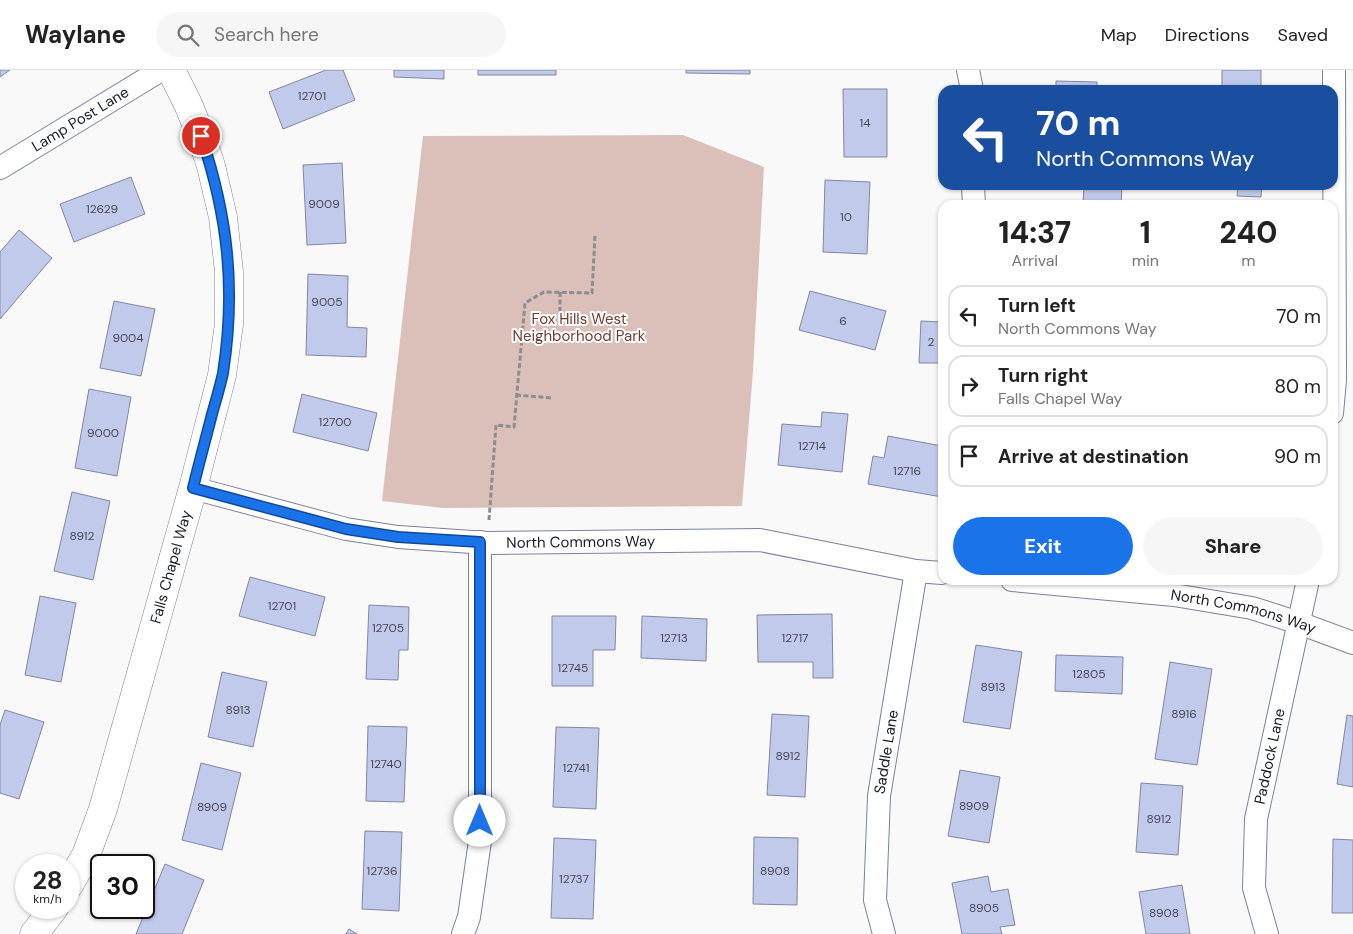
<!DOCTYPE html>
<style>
body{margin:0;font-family:"DM Sans",sans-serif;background:#f6f6f6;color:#222;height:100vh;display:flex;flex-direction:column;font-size:19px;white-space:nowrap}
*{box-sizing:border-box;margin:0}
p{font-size:16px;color:#767676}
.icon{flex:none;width:28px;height:28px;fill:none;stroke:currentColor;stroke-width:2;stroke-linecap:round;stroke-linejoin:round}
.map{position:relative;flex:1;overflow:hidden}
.panel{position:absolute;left:938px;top:130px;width:400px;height:385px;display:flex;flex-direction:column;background:#fff;border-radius:15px;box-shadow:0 1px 4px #0004}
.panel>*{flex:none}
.hud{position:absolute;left:938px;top:15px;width:400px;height:105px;border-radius:15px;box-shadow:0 1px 4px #0004;background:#1a4fa0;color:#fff;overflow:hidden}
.speed{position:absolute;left:15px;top:784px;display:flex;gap:10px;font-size:25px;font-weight:700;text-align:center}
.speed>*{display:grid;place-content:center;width:65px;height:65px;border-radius:50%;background:#fff;box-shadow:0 1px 4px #0004;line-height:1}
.speed small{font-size:12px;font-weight:400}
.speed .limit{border:2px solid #111;border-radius:8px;background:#fff;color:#111}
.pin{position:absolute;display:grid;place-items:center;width:42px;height:42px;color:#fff;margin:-21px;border:2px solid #fff;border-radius:50%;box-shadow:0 1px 5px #0007}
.me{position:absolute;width:55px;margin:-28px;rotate:0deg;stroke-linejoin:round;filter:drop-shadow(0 0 4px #0008)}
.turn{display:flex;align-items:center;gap:18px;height:105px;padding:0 15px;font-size:22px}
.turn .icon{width:65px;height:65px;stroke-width:2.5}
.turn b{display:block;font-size:35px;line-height:42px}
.eta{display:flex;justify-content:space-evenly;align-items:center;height:85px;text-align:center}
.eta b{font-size:30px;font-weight:800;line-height:35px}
.action{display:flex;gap:10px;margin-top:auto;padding:10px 15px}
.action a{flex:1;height:58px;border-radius:30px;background:#1a73e8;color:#fff;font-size:20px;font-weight:800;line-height:58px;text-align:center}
.action a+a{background:#f6f6f6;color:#222}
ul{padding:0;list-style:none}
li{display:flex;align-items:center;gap:15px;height:62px;margin:0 10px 8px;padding:0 5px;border:2px solid #e0e0e0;border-radius:15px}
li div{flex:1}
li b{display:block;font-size:19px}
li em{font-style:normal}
header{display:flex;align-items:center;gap:30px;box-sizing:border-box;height:70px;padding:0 25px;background:#fff;border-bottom:1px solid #e0e0e0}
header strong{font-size:24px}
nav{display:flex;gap:28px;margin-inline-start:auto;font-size:18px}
.search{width:350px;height:45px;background:#f6f6f6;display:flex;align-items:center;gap:12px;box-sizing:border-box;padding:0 18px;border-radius:28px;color:#767676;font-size:19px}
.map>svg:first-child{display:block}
.green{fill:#dac0b8}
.building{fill:#c2caeb;stroke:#8086a5}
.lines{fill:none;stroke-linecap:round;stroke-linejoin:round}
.minor-casing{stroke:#7b819f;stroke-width:24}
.tertiary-casing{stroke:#7b819f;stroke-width:29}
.path{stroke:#8b8d93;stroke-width:3;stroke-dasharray:5 2.5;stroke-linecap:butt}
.minor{stroke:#fff;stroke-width:22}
.tertiary{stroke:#fff;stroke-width:28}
.route-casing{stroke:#114b97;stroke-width:12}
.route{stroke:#1a73e8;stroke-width:9}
.labels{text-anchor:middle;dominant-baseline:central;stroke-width:4;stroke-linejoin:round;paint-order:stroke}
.number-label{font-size:12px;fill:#434859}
.street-label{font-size:15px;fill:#191c28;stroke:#fff}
.park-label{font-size:15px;fill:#6f3d2f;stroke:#fff}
</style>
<header>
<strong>Waylane</strong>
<div class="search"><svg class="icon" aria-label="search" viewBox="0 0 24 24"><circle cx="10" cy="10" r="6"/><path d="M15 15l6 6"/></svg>Search here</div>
<nav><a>Map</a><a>Directions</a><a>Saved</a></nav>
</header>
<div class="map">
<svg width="1353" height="864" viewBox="0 0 1353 864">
<rect width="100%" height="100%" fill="#f9f9f9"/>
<path class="green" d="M 683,65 L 764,97 L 753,301 L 742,436 L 443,438 L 382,431 L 423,66 Z"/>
<path class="building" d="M 0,0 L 10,0 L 0,7 Z
M 326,0 L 343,0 L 355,30 L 283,59 L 269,22 Z
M 394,0 L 444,0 L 444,9 L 394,7 Z
M 478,0 L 556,0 L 556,5 L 478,5 Z
M 686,0 L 750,0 L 750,4 L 686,3 Z
M 1222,0 L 1261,0 L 1261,19 L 1222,20 Z
M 1056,11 L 1097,12 L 1097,20 L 1056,20 Z
M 843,19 L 887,19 L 887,87 L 844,87 Z
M 342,93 L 346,173 L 307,175 L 303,95 Z
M 131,107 L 145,144 L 74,172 L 60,134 Z
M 825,110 L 870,112 L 867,184 L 823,182 Z
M 1084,115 L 1122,115 L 1121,135 L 1083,135 Z
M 1238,115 L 1262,115 L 1261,127 L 1237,126 Z
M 19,160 L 52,188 L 0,249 L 0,182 Z
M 308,204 L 348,206 L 347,257 L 367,258 L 366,287 L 306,285 Z
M 810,221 L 886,241 L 875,280 L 799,260 Z
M 114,231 L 155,239 L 141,306 L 100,298 Z
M 921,251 L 942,252 L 942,293 L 919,293 Z
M 89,319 L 131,327 L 117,406 L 75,398 Z
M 302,324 L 377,343 L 368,381 L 293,362 Z
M 822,342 L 848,344 L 842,402 L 778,395 L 782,354 L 821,357 Z
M 888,366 L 942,376 L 942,427 L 868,414 L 873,386 L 884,388 Z
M 72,422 L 110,431 L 93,510 L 54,501 Z
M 250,507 L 325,527 L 315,566 L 239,546 Z
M 40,526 L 76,533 L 61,612 L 25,605 Z
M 369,535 L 409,537 L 408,580 L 399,580 L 398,610 L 366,609 Z
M 832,544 L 833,608 L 813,608 L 813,592 L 758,592 L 757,545 Z
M 552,546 L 616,546 L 615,580 L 593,580 L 593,616 L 552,616 Z
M 642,546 L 707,549 L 706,591 L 641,588 Z
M 976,575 L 1022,582 L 1010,659 L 963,652 Z
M 1056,585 L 1123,587 L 1122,624 L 1055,621 Z
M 1170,592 L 1212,599 L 1197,695 L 1155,689 Z
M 222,602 L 267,612 L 253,677 L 208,667 Z
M 5,640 L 44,652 L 19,729 L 0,723 L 0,655 Z
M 772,644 L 809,646 L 805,727 L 767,725 Z
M 1347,645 L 1353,646 L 1353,717 L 1337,714 Z
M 368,656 L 407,657 L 404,732 L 366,731 Z
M 556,657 L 599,658 L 596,739 L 553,737 Z
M 201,693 L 241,703 L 222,780 L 182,770 Z
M 960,700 L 1000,707 L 989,773 L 948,766 Z
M 1141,713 L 1183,716 L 1178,785 L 1136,782 Z
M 365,761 L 402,762 L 399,841 L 362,839 Z
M 754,767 L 798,768 L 797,835 L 753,834 Z
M 554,768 L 596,770 L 593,849 L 551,848 Z
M 1333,769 L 1353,770 L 1353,843 L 1332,843 Z
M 165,794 L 204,810 L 182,864 L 136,864 Z
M 988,806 L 991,822 L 1008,819 L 1015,855 L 1000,857 L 1002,864 L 962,864 L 952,813 Z
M 1182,815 L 1190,864 L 1146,864 L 1139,822 Z
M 349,859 L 357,864 L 346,864 Z"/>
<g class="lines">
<g class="minor-casing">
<g id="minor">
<path d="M 968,0 L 972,20"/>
<path id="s1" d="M 0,98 L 161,0"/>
<path d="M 973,115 L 974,135"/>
<path d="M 1332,343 L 1335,310 L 1334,0"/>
<path id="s2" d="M 193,418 L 346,459 L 398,467 L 487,473 L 760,470 L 916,501 L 942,503"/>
<path id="s3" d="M 1012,510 L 1174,525 L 1252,538 L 1299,553 L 1353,573"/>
<path d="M 463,864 L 469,847 L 480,771 L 480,472"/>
<path id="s4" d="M 884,864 L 875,830 L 879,726 L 916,501"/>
<path id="s5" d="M 1267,864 L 1254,818 L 1256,749 L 1308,510"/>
</g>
</g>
<g class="tertiary-casing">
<g id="tertiary">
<path id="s6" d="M 69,815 L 86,785 L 103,739 L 193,418 L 222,305 L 229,254 L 229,202 L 223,147 L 211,96 L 201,66 L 188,34 L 171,0"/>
<path d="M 34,864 L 54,838"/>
</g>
</g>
<path class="path" d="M 560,222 L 560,243
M 516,325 L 552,328
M 489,450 L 496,355 L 514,357 L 525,233 L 544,222 L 592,223 L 595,165"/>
<use href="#minor" class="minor"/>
<use href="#tertiary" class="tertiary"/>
</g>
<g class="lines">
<g class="route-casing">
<path id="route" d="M 201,66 C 228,146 236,219 223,303 C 220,317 216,330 212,344 C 206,368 199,393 193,418 L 346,459 L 398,467 L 480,472 L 480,751"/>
</g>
<use href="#route" class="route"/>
</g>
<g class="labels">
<g class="number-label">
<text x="312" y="26">12701</text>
<text x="865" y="53">14</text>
<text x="324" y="134">9009</text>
<text x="102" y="139">12629</text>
<text x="846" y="147">10</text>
<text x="327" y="232">9005</text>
<text x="843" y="251">6</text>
<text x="128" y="268">9004</text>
<text x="931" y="272">2</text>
<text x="335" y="352">12700</text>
<text x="103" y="363">9000</text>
<text x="812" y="376">12714</text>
<text x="907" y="401">12716</text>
<text x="82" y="466">8912</text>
<text x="282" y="536">12701</text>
<text x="388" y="558">12705</text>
<text x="674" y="568">12713</text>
<text x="795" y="568">12717</text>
<text x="573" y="598">12745</text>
<text x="1089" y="604">12805</text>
<text x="993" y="617">8913</text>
<text x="238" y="640">8913</text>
<text x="1184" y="644">8916</text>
<text x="788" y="686">8912</text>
<text x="386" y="694">12740</text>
<text x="576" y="698">12741</text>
<text x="974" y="736">8909</text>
<text x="212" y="737">8909</text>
<text x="1159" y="749">8912</text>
<text x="382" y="801">12736</text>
<text x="775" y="801">8908</text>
<text x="574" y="809">12737</text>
<text x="984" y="838">8905</text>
<text x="1164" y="843">8908</text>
</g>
<g class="street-label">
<text stroke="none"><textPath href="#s1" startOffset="94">Lamp Post Lane</textPath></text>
<text stroke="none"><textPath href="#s2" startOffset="394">North Commons Way</textPath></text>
<text stroke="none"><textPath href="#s6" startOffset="335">Falls Chapel Way</textPath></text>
<text stroke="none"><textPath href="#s3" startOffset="234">North Commons Way</textPath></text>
<text stroke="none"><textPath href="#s4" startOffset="184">Saddle Lane</textPath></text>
<text stroke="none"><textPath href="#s5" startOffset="181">Paddock Lane</textPath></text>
</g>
<g class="park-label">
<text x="579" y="249">Fox Hills West<tspan x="579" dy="17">Neighborhood Park</tspan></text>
</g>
</g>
</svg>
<div class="speed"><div>28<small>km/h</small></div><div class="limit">30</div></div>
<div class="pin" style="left:201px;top:66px;background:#d93025"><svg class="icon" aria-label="arrive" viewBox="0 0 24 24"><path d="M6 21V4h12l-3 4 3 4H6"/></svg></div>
<svg class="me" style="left:480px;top:751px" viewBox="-20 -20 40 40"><circle r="19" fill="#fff"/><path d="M0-13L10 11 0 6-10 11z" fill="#1a73e8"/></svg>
<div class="hud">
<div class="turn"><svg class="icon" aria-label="left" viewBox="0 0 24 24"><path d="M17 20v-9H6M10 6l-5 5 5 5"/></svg><div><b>70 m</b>North Commons Way</div></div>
</div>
<section class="panel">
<div class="eta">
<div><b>14:37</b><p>Arrival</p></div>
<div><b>1</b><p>min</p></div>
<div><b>240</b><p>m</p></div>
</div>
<ul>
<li><svg class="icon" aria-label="left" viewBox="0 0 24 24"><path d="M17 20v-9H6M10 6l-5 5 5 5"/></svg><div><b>Turn left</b><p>North Commons Way</p></div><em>70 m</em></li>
<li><svg class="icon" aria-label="right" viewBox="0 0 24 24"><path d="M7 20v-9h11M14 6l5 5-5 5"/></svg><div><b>Turn right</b><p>Falls Chapel Way</p></div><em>80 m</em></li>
<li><svg class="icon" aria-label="arrive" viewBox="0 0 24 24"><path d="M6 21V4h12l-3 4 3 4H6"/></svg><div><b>Arrive at destination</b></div><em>90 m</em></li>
</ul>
<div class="action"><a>Exit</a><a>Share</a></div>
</section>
</div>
